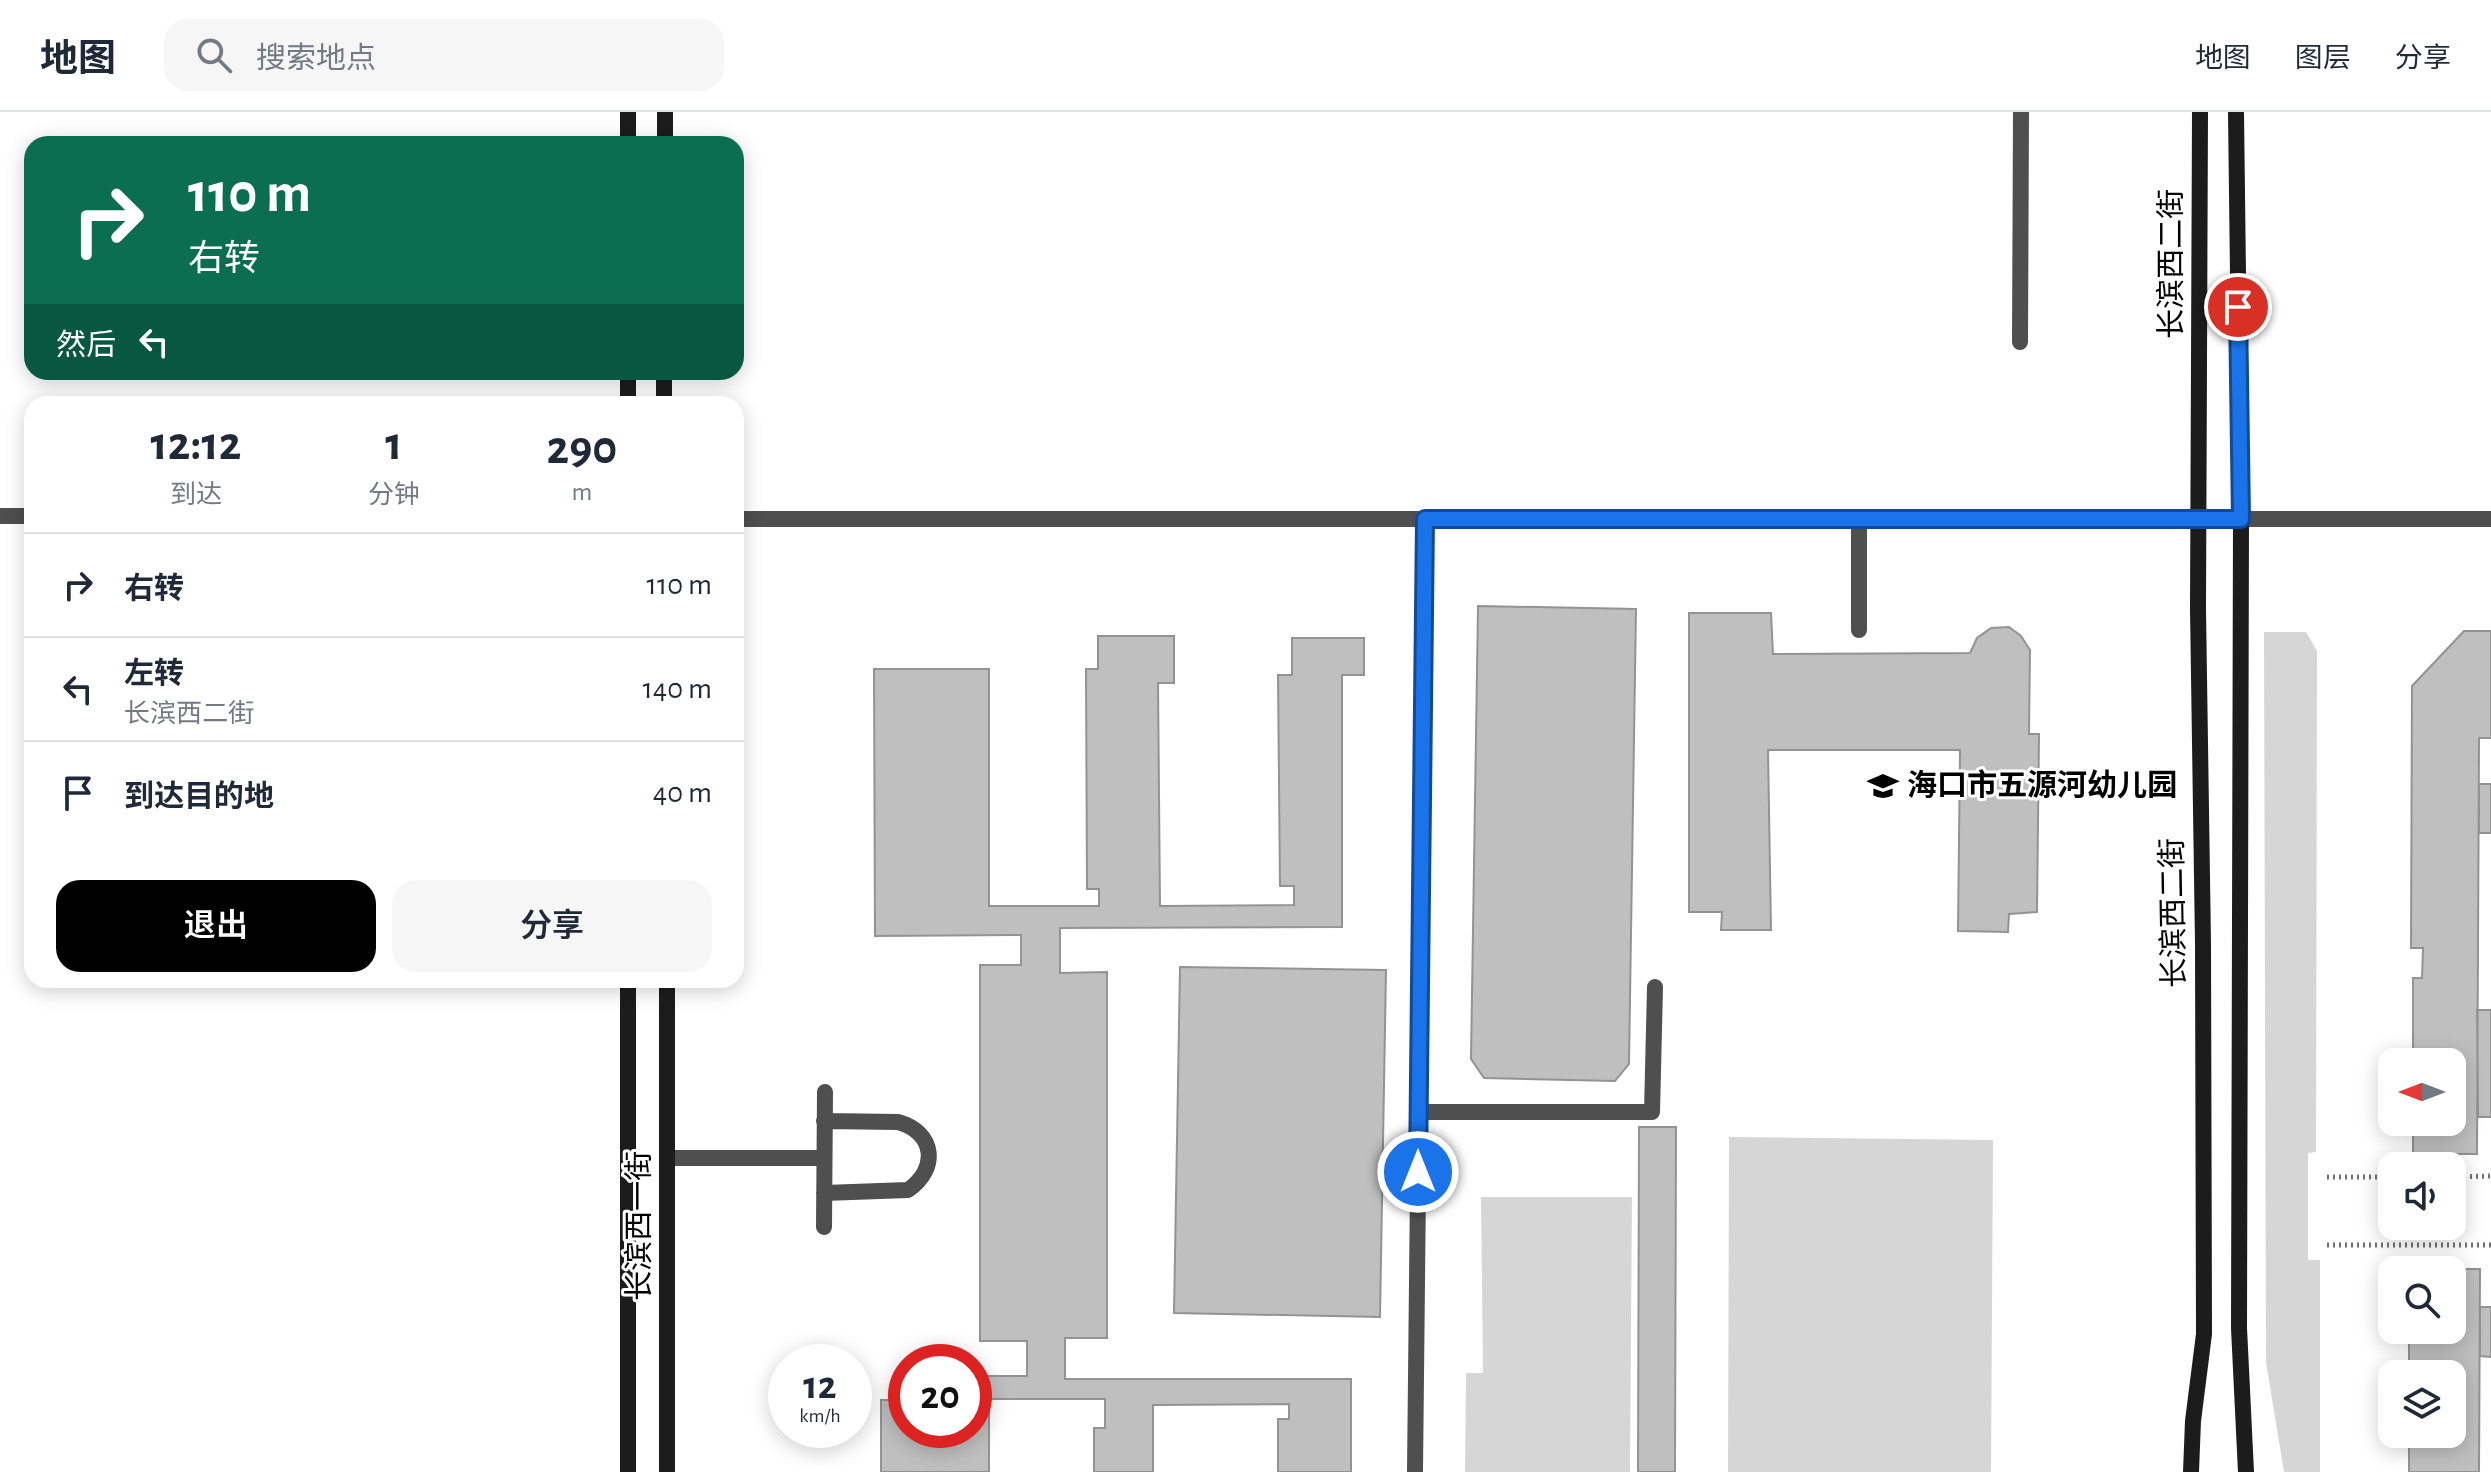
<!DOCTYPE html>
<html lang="zh">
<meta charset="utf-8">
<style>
body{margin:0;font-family:"Alegreya Sans","Noto Sans SC",sans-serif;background:#f6f6f7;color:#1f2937;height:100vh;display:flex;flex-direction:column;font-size:30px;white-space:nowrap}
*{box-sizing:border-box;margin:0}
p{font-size:26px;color:#747a83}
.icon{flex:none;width:44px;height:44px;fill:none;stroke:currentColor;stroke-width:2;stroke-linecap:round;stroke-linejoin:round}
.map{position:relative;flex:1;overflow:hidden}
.panel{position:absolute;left:24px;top:284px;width:720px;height:592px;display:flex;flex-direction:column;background:#fff;border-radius:24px;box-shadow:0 4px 20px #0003}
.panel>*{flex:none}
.guide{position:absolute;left:24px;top:24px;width:720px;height:244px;border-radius:24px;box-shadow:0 4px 20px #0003;background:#0b6e4f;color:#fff;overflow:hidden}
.needle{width:52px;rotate:270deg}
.fabs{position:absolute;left:2378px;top:936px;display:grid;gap:16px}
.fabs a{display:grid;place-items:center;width:88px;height:88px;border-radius:16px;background:#fff;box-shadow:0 4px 20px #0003;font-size:40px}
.speed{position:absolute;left:768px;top:1232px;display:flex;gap:16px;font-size:40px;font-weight:700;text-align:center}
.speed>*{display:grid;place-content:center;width:104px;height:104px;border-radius:50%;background:#fff;box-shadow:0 4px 20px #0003;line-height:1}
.speed small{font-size:20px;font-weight:400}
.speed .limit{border:12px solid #d22;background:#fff;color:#111}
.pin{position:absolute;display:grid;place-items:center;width:68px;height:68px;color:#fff;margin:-34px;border:4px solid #fff;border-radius:50%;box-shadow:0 2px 8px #0007}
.me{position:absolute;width:88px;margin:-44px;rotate:0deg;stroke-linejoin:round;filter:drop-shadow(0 0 6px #0008)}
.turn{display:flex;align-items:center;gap:28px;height:168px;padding:0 32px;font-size:36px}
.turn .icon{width:104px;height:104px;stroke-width:2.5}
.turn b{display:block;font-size:56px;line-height:68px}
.then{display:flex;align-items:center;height:76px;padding:0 32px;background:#0003;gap:16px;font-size:30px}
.eta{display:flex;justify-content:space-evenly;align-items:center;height:136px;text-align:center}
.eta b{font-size:48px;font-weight:600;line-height:56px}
.button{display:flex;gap:16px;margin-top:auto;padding:16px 32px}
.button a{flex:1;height:92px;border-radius:24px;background:#000;color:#fff;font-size:32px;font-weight:600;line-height:92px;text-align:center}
.button a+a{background:#f6f6f7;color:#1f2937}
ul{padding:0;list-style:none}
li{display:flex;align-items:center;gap:24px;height:104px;padding:0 32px;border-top:2px solid #e0e1e3}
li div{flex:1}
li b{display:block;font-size:30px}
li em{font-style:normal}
header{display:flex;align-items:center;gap:48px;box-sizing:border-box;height:112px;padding:0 40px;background:#fff;border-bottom:2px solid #e0e1e3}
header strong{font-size:38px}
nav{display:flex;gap:44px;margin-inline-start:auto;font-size:28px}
.search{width:560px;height:72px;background:#f6f6f7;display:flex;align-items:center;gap:20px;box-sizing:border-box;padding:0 28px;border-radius:24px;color:#747a83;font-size:30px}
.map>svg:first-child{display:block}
.green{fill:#d6d6d6}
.building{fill:#bfbfbf;stroke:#939393;stroke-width:2}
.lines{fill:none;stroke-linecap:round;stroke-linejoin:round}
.path{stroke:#717171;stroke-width:5;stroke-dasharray:2 4;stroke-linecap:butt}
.lane{stroke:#4f4f4f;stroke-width:16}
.street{stroke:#4f4f4f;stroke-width:16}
.secondary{stroke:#1c1c1c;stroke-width:16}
.route-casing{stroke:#114b97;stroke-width:20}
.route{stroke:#1a73e8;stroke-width:14}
.labels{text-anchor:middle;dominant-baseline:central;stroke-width:6;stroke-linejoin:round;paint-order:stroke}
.street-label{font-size:30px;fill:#000;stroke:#fff}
.poi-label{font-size:30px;font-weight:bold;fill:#000;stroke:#fff;text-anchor:start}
</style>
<header>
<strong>地图</strong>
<div class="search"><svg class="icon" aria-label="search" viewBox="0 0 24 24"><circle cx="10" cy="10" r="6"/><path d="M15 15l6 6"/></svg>搜索地点</div>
<nav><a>地图</a><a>图层</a><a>分享</a></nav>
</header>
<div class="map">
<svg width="2491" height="1360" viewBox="0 0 2491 1360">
<rect width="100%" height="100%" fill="#fff"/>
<path class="green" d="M 2264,520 L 2306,520 L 2317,539 L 2316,1040 L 2308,1041 L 2308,1148 L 2320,1148 L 2320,1360 L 2284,1360 L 2266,1250 Z
M 1729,1025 L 1993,1028 L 1991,1360 L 1728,1360 Z
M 1481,1085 L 1632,1085 L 1630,1360 L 1465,1360 L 1466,1261 L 1483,1261 Z"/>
<path class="building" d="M 1478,494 L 1636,497 L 1629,952 L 1615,969 L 1484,966 L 1471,947 Z
M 1689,501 L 1771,501 L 1773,542 L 1970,541 L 1977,526 L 1991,516 L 2009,515 L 2021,524 L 2030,538 L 2029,622 L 2039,622 L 2037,800 L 2009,802 L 2008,820 L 1958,819 L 1960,638 L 1768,638 L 1771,818 L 1721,818 L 1722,800 L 1689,800 Z
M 2464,519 L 2491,519 L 2491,626 L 2479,626 L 2477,1042 L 2413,1042 L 2413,1010 L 2452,1010 L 2452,950 L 2413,950 L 2413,866 L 2422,866 L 2423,836 L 2411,836 L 2412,574 Z
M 1098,524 L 1174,524 L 1174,571 L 1158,571 L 1160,794 L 1294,793 L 1294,774 L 1280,774 L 1278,563 L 1292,563 L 1292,526 L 1364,526 L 1364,563 L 1342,563 L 1342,815 L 1060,816 L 1060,861 L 1107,860 L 1107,1226 L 1065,1226 L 1065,1267 L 1351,1267 L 1351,1360 L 1278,1360 L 1278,1307 L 1289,1307 L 1289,1292 L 1153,1293 L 1153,1360 L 1094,1360 L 1094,1316 L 1105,1316 L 1105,1287 L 989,1287 L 989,1360 L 881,1360 L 881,1288 L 906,1288 L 906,1318 L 974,1318 L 974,1264 L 1027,1264 L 1027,1229 L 980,1229 L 980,853 L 1021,853 L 1021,823 L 875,824 L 874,557 L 989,557 L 989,794 L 1099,794 L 1099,777 L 1087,777 L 1086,557 L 1098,557 Z
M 2479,672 L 2491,672 L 2491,721 L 2479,721 Z
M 1180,855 L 1386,858 L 1380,1205 L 1174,1201 Z
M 2477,898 L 2491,898 L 2491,1005 L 2478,1005 Z
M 1639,1015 L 1676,1015 L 1675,1360 L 1638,1360 Z
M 2409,1157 L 2480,1157 L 2479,1360 L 2409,1360 L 2409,1322 L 2452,1322 L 2452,1262 L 2409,1262 L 2409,1218 L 2452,1218 L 2452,1158 Z
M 2480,1195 L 2491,1195 L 2491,1245 L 2480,1244 Z"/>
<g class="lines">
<path class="path" d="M 2327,1065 L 2392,1065
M 2452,1065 L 2491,1064
M 2327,1133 L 2491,1133"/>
<path class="lane" d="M 1859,518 L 1859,408
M 1419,1000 L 1652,1000 L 1655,875
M 824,1009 L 898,1010 C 935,1020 939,1057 908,1078 L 824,1081
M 669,1046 L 824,1046
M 824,1115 L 825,980
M 1415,1360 L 1425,407"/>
<path class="street" d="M 2020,230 L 2021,0
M 0,404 L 32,404
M 736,407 L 2491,407"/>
<path class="secondary" d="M 628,0 L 628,32
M 2236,0 L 2241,407 L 2239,1216 L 2246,1360
M 665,32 L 665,0
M 628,260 L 628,292
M 664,292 L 664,260
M 628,868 L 628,1360
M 667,868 L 667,1360
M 2191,1360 L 2193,1309 L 2204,1222 L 2203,832 L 2198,497 L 2200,0"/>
</g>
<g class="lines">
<g class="route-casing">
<path id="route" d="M 1418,1060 L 1425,407 L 2241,407 L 2238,195"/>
</g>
<use href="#route" class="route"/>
</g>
<defs>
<g id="school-bare" transform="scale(2.4)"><path d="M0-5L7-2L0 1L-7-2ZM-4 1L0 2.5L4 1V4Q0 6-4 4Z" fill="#000" stroke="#fff" stroke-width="2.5" paint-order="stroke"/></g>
</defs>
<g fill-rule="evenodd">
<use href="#school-bare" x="1883" y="674"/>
</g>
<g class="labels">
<g class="street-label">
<text transform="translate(2172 152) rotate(-90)">长滨西二街</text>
<text transform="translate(2174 801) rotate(-91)">长滨西二街</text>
<text transform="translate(640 1114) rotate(-90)">长滨西一街</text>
</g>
<g class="poi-label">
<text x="1907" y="674">海口市五源河幼儿园</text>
</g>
</g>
</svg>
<div class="fabs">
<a><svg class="needle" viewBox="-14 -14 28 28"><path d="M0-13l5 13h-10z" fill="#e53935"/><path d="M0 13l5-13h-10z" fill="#747a83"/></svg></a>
<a><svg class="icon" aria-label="sound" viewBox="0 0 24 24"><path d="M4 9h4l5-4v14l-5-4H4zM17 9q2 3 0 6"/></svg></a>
<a><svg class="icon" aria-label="search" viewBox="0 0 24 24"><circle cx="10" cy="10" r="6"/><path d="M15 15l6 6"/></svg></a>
<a><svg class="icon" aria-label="layers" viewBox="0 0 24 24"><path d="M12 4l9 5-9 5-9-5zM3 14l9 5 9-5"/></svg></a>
</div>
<div class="speed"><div>12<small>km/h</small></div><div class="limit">20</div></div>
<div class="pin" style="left:2238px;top:195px;background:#d93025"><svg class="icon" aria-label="arrive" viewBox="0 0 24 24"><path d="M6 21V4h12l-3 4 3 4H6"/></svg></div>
<svg class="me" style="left:1418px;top:1060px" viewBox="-20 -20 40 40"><circle r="17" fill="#1a73e8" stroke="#fff" stroke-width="3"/><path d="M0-11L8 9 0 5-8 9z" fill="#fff"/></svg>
<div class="guide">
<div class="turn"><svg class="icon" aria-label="right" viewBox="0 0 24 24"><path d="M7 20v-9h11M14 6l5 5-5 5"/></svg><div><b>110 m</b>右转</div></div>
<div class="then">然后<svg class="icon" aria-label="left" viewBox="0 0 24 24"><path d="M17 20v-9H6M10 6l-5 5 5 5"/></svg></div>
</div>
<section class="panel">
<div class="eta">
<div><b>12:12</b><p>到达</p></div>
<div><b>1</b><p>分钟</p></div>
<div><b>290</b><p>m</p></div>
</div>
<ul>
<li><svg class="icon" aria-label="right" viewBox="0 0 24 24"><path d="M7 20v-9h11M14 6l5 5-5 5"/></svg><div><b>右转</b></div><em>110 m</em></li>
<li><svg class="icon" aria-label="left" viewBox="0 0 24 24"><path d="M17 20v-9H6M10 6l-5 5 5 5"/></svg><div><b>左转</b><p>长滨西二街</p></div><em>140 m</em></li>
<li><svg class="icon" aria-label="arrive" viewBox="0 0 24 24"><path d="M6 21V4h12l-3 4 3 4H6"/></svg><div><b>到达目的地</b></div><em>40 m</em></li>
</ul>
<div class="button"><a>退出</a><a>分享</a></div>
</section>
</div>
